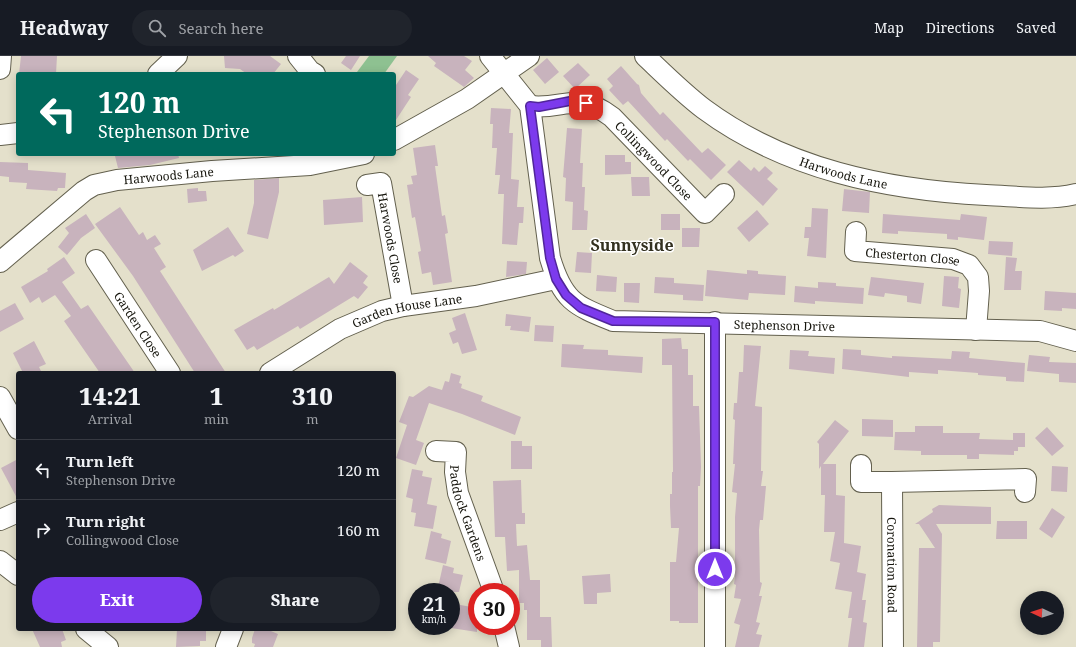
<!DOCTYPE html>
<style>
body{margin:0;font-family:"Noto Serif",serif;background:#20242c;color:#f1f3f6;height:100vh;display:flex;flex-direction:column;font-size:15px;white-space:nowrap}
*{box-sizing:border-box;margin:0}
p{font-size:13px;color:#9ea1a6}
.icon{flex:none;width:22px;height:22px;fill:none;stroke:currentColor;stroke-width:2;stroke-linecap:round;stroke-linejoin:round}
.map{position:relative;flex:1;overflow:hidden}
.drawer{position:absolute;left:16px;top:315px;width:380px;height:260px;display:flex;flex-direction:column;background:#171b24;border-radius:4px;box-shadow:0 2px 10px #0003}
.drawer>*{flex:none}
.guide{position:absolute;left:16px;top:16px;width:380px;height:84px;border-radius:4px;box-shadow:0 2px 10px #0003;background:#00695c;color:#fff;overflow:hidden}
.needle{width:26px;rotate:273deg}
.fabs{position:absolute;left:1020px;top:535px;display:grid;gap:8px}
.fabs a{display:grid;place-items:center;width:44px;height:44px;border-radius:50%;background:#171b24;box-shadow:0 2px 10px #0003;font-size:20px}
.speed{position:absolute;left:408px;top:527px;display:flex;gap:8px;font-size:20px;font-weight:700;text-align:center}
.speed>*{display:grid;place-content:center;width:52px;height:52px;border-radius:50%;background:#171b24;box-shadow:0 2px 10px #0003;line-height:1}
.speed small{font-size:10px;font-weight:400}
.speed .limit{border:6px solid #d22;background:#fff;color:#111}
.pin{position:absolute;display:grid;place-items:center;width:34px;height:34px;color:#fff;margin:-17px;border-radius:8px;box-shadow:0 2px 6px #0006}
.me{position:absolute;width:44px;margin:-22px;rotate:0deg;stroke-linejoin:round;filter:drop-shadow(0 0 3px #0008)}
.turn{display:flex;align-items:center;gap:14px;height:84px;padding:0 16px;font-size:18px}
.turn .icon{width:52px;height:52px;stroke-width:2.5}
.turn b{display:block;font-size:28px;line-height:34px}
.eta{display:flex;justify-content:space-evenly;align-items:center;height:68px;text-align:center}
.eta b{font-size:24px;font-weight:800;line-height:28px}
.primary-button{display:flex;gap:8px;margin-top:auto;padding:8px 16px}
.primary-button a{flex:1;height:46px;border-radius:24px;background:#7c3aed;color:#fff;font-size:16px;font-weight:800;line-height:46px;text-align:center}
.primary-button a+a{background:#20242c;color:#f1f3f6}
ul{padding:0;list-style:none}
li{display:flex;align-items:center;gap:12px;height:60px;padding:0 16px;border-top:1px solid #363941}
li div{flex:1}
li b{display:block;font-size:15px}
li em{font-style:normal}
header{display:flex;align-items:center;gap:24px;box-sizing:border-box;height:56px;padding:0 20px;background:#171b24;border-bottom:1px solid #363941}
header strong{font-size:19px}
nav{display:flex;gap:22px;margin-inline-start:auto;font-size:14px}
.search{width:280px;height:36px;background:#20242c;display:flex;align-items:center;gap:10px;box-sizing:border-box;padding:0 14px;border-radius:22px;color:#9ea1a6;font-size:15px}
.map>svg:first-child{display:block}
.green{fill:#8ec191}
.building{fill:#c8b3bd}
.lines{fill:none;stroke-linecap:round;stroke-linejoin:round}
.minor-casing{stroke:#63604e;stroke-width:22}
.minor{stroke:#fff;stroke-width:20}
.route-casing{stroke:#51269a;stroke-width:10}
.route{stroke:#7c3aed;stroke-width:7}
.labels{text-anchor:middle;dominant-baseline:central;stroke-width:3;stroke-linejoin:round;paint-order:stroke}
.street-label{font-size:12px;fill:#16150d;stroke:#fff}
.district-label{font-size:16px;font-weight:bold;fill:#333120;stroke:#fff}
</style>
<header>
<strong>Headway</strong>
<div class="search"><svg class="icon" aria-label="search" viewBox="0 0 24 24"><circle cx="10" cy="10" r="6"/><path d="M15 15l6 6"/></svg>Search here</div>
<nav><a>Map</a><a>Directions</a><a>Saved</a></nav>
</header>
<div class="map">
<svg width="1076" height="591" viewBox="0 0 1076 591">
<rect width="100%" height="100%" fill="#e4e0cb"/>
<path class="green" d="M 369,0 L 397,0 L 384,18 L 360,18 L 357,16 Z"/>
<path class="building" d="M 21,0 L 57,0 L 56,18 L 19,18 Z
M 224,0 L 270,0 L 281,8 L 273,18 L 247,18 L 240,13 L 225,12 Z
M 346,0 L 360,0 L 351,14 L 341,7 Z
M 428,0 L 464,0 L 472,5 L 465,14 L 474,22 L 464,31 L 434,10 L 436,7 Z
M 547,2 L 559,16 L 545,28 L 533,14 Z
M 578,7 L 590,19 L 575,33 L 563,20 Z
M 621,10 L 637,28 L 639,29 L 641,37 L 660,59 L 663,56 L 702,97 L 708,92 L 726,109 L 711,124 L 690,103 L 688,105 L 667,83 L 665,85 L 628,45 L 623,49 L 609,34 L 613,30 L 607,23 Z
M 406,14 L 419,23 L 408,39 L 411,41 L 394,67 L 394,32 Z
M 491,52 L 511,53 L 509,77 L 513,77 L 511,123 L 519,124 L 517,151 L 524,151 L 523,167 L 519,167 L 517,189 L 502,188 L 504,138 L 498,138 L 500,119 L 495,119 L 497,92 L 492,92 L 493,68 L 490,68 Z
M 567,72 L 582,73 L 580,107 L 583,107 L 582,131 L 585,131 L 584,154 L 588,155 L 587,174 L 572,174 L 573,146 L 565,145 L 566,122 L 563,121 Z
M 435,89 L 438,110 L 435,110 L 442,160 L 445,159 L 448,177 L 445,178 L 452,226 L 433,229 L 431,216 L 422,218 L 418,196 L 421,195 L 415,161 L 412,162 L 407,129 L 413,128 L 411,120 L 417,119 L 413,92 Z
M 121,98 L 178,98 L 179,102 L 150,109 L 118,112 L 115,100 Z
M 605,99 L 625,99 L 625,106 L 631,106 L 631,118 L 605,119 Z
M 739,104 L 751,115 L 754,111 L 759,116 L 765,110 L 773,117 L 767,123 L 778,133 L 763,150 L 727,116 Z
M 0,106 L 28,107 L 28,114 L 66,117 L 65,132 L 58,132 L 57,135 L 26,133 L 27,127 L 9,126 L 9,121 L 0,120 Z
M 631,121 L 649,121 L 650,140 L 632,140 Z
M 279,122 L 279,136 L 268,183 L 247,178 L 254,147 L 254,124 Z
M 198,132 L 198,135 L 206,135 L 207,145 L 188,147 L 187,133 Z
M 844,133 L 870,136 L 869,157 L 842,155 Z
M 362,141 L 363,166 L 324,169 L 323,144 Z
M 120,151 L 139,179 L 143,176 L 147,184 L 155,179 L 161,188 L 154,192 L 166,211 L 160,215 L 226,317 L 195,317 L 133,220 L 95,168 Z
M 812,152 L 828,153 L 826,202 L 807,200 L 809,182 L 804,182 L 805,171 L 811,171 Z
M 757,154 L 769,168 L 749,186 L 737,172 Z
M 86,158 L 95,172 L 81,182 L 67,199 L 58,191 L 69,177 L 65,172 Z
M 661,158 L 680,158 L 680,174 L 661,174 Z
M 883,158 L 960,164 L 961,158 L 987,161 L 984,184 L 958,181 L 958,184 L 947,183 L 947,178 L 898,175 L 898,178 L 882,177 Z
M 228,171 L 244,195 L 235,201 L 233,199 L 202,215 L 193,194 Z
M 682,172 L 700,172 L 699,191 L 682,191 Z
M 989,185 L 1013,186 L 1012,200 L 988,198 Z
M 577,196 L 592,197 L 591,217 L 575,216 Z
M 64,201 L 75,217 L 62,226 L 81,253 L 88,249 L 135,317 L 100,317 L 64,265 L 71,260 L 55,239 L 42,247 L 39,241 L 30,247 L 21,231 L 48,215 L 47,213 Z
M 1006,201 L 1017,202 L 1015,215 L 1022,215 L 1021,234 L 1004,234 Z
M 507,205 L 527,206 L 526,218 L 506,221 Z
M 350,206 L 368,220 L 363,227 L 368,231 L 358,243 L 354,240 L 300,273 L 298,270 L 257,294 L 254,290 L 247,294 L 234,274 L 273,252 L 274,254 L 329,221 L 334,228 Z
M 707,214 L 747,218 L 747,214 L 758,215 L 758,218 L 786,220 L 785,239 L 749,237 L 748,244 L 705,240 Z
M 597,219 L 617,221 L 616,236 L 596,235 Z
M 944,220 L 959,221 L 958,232 L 961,233 L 959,252 L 942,250 Z
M 655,221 L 674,222 L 674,227 L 704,229 L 703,245 L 683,244 L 683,239 L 654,237 Z
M 871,221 L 924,227 L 921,248 L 907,246 L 907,240 L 885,237 L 884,241 L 868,239 Z
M 818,226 L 836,227 L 836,230 L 864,232 L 863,248 L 815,245 L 815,248 L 794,246 L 795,230 L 818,232 Z
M 624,227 L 640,227 L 639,247 L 624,246 Z
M 1045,235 L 1076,237 L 1076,253 L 1062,252 L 1062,255 L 1044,254 Z
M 15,247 L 24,263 L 0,276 L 0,255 Z
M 465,257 L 477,294 L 462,298 L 458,286 L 453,288 L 449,277 L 456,274 L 452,262 Z
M 506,258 L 531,261 L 529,276 L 510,274 L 511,270 L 505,270 Z
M 535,269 L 554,270 L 553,286 L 534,285 Z
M 681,282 L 682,293 L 688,293 L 688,319 L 693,319 L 693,350 L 699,350 L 701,411 L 700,430 L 698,430 L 698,567 L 679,567 L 679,565 L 670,565 L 670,506 L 676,506 L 679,472 L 671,472 L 670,450 L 670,438 L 672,438 L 672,416 L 673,416 L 672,309 L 662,309 L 662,283 Z
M 34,285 L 46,308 L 39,311 L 42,317 L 23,317 L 13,297 Z
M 562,288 L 584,289 L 583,293 L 608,294 L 608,299 L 643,301 L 642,317 L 561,311 Z
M 744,289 L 761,290 L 755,350 L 762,351 L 761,415 L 763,415 L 761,430 L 766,430 L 763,464 L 760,464 L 759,474 L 760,526 L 762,527 L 759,540 L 762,540 L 756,566 L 760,567 L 756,578 L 762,579 L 759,591 L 735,591 L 740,569 L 734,567 L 741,543 L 734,542 L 736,529 L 734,528 L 735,521 L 735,461 L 737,437 L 732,436 L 735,408 L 733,408 L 735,364 L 733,363 L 734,347 L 737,347 L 739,316 L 743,316 Z
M 843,293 L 861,294 L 861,299 L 892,302 L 892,300 L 951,303 L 952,295 L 970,296 L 969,302 L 1025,307 L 1024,326 L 1006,325 L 1006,321 L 978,319 L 978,317 L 938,314 L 938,318 L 909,316 L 909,321 L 842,313 Z
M 790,294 L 809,295 L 808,300 L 835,302 L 834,318 L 789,313 Z
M 1029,299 L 1050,301 L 1049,306 L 1076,307 L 1076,327 L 1059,326 L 1059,318 L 1027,315 Z
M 451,317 L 461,320 L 459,327 L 462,328 L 461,332 L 483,340 L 481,345 L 521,361 L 515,379 L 462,358 L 429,347 L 416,384 L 424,387 L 416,409 L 396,402 L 407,369 L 399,366 L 409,340 L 413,341 L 429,330 L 442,334 L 445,325 L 449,326 Z
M 862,363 L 893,364 L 893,381 L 862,380 Z
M 835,364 L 849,375 L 823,408 L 836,408 L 836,439 L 845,440 L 844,487 L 861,490 L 857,516 L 866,518 L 862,544 L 866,544 L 863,566 L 867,567 L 864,591 L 848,591 L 852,562 L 848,562 L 852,536 L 835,533 L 840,507 L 830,505 L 835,476 L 824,476 L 825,439 L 821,439 L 821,410 L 819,413 L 819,388 L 817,386 Z
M 915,370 L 943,370 L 943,377 L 980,377 L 979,383 L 1013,384 L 1013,377 L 1025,377 L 1025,391 L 1018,391 L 1018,395 L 1014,395 L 1014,399 L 979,398 L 979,403 L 967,403 L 967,399 L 921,399 L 921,395 L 894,394 L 895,376 L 915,376 Z
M 1047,371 L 1064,390 L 1052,400 L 1035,382 Z
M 511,385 L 522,385 L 522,390 L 532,390 L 532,413 L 511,413 Z
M 18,403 L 18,444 L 1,412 Z
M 1052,410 L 1068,411 L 1067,436 L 1051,435 Z
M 412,413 L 423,415 L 422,420 L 432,422 L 427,448 L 437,450 L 433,473 L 414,470 L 416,457 L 411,456 L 413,443 L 406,441 Z
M 521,424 L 522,457 L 525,457 L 525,468 L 516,468 L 517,490 L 527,489 L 530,524 L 540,524 L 540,561 L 551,561 L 552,591 L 541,591 L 541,584 L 527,584 L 527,554 L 524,554 L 524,547 L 519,547 L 519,514 L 507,515 L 505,481 L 495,481 L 493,425 Z
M 939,449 L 991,451 L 991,468 L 936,468 L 942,478 L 940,586 L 933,586 L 933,591 L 917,591 L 919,492 L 935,492 L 919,468 L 915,468 L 933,456 L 932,453 Z
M 1052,452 L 1065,461 L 1052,482 L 1039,473 Z
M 997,465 L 1027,465 L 1027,483 L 996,483 Z
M 431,475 L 442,478 L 441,482 L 451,485 L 446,508 L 425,503 Z
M 443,509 L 454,512 L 453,517 L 463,519 L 459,536 L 437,536 Z
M 610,518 L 611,536 L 597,537 L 597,548 L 584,548 L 582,520 Z
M 455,548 L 477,552 L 477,576 L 451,572 Z
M 32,573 L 62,573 L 66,584 L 61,586 L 62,591 L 40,591 Z
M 177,573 L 206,573 L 206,585 L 200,585 L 200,590 L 176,591 Z
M 255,573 L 266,573 L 278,578 L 273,591 L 254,591 L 255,588 L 252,587 L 252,582 Z"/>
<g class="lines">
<g class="minor-casing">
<g id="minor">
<path d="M 298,0 L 310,15 L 315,18"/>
<path id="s1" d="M 490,0 L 530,50 L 550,202 C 563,245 574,249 613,265 L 1040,275 L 1076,285"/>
<path id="s2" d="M 645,0 C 664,18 683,37 704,53 C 785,113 886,134 986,139 C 1015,140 1047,145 1076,138"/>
<path d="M 0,13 L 1,0"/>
<path d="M 158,18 L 177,0"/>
<path id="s3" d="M 530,50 C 565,54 576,34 612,61 L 705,157 L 724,138"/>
<path d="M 0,79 L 18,77"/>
<path d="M 394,84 L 467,43 L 529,0"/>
<path id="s4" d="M 367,129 L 381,127 L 403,250"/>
<path id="s5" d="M 856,176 L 855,195 L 953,203 L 969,209 L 978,221 L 979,235 L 976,274"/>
<path id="s6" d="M 96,204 L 170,317"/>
<path id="s7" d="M 0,206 L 84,135 L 94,129 L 117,124 L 212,115 L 310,109 L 364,98"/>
<path id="s8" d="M 270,317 L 340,273 L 382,255 L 403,250 L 476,240 L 556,223"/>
<path d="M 0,341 L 18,373"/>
<path id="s9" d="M 436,395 L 456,396 L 455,416 L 458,437 L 494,536"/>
<path id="s10" d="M 861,409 L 861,426 L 892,426 L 893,591"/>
<path d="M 892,426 L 1026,423 L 1025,436"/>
<path d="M 0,464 L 18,456"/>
<path d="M 0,505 L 18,519"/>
<path d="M 504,570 L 509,591"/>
<path d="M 86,573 L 108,591"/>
<path d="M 226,591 L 233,573"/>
<path d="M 715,591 L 715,266"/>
</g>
</g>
<use href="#minor" class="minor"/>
</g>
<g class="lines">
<g class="route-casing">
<path id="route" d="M 586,47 L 570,45 L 539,51 L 530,50 L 550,202 L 556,223 L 566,239 L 581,252 L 613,265 L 715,266 L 715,513"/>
</g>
<use href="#route" class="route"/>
</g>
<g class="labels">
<g class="street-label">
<text stroke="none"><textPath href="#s3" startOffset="146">Collingwood Close</textPath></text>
<text stroke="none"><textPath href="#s2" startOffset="234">Harwoods Lane</textPath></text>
<text stroke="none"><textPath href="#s7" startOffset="197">Harwoods Lane</textPath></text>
<text stroke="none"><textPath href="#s4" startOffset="70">Harwoods Close</textPath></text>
<text stroke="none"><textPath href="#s5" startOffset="77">Chesterton Close</textPath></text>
<text stroke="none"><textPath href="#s8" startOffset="153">Garden House Lane</textPath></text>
<text stroke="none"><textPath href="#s6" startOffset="77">Garden Close</textPath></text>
<text stroke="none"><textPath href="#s1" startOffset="483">Stephenson Drive</textPath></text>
<text stroke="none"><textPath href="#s9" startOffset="83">Paddock Gardens</textPath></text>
<text stroke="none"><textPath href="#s10" startOffset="131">Coronation Road</textPath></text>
</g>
<g class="district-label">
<text x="632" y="189">Sunnyside</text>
</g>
</g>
</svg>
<div class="fabs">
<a><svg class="needle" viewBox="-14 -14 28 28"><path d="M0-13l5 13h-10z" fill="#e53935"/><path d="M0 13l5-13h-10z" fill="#9ea1a6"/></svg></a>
</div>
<div class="speed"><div>21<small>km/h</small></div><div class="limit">30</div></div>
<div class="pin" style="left:586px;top:47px;background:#d93025"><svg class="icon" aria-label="arrive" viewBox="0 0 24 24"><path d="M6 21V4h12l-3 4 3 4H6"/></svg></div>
<svg class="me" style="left:715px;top:513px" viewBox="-20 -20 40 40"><circle r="17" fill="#7c3aed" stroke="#fff" stroke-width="3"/><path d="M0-11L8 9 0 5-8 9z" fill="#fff"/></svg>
<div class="guide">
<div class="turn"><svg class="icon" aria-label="left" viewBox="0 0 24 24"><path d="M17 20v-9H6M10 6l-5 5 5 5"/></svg><div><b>120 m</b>Stephenson Drive</div></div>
</div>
<section class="drawer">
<div class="eta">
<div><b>14:21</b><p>Arrival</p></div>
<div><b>1</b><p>min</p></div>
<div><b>310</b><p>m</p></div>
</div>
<ul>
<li><svg class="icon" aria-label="left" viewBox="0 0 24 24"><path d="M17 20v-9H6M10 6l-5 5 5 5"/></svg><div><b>Turn left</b><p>Stephenson Drive</p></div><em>120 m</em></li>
<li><svg class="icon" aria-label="right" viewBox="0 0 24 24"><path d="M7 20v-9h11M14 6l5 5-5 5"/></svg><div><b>Turn right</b><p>Collingwood Close</p></div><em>160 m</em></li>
</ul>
<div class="primary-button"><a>Exit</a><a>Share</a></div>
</section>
</div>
